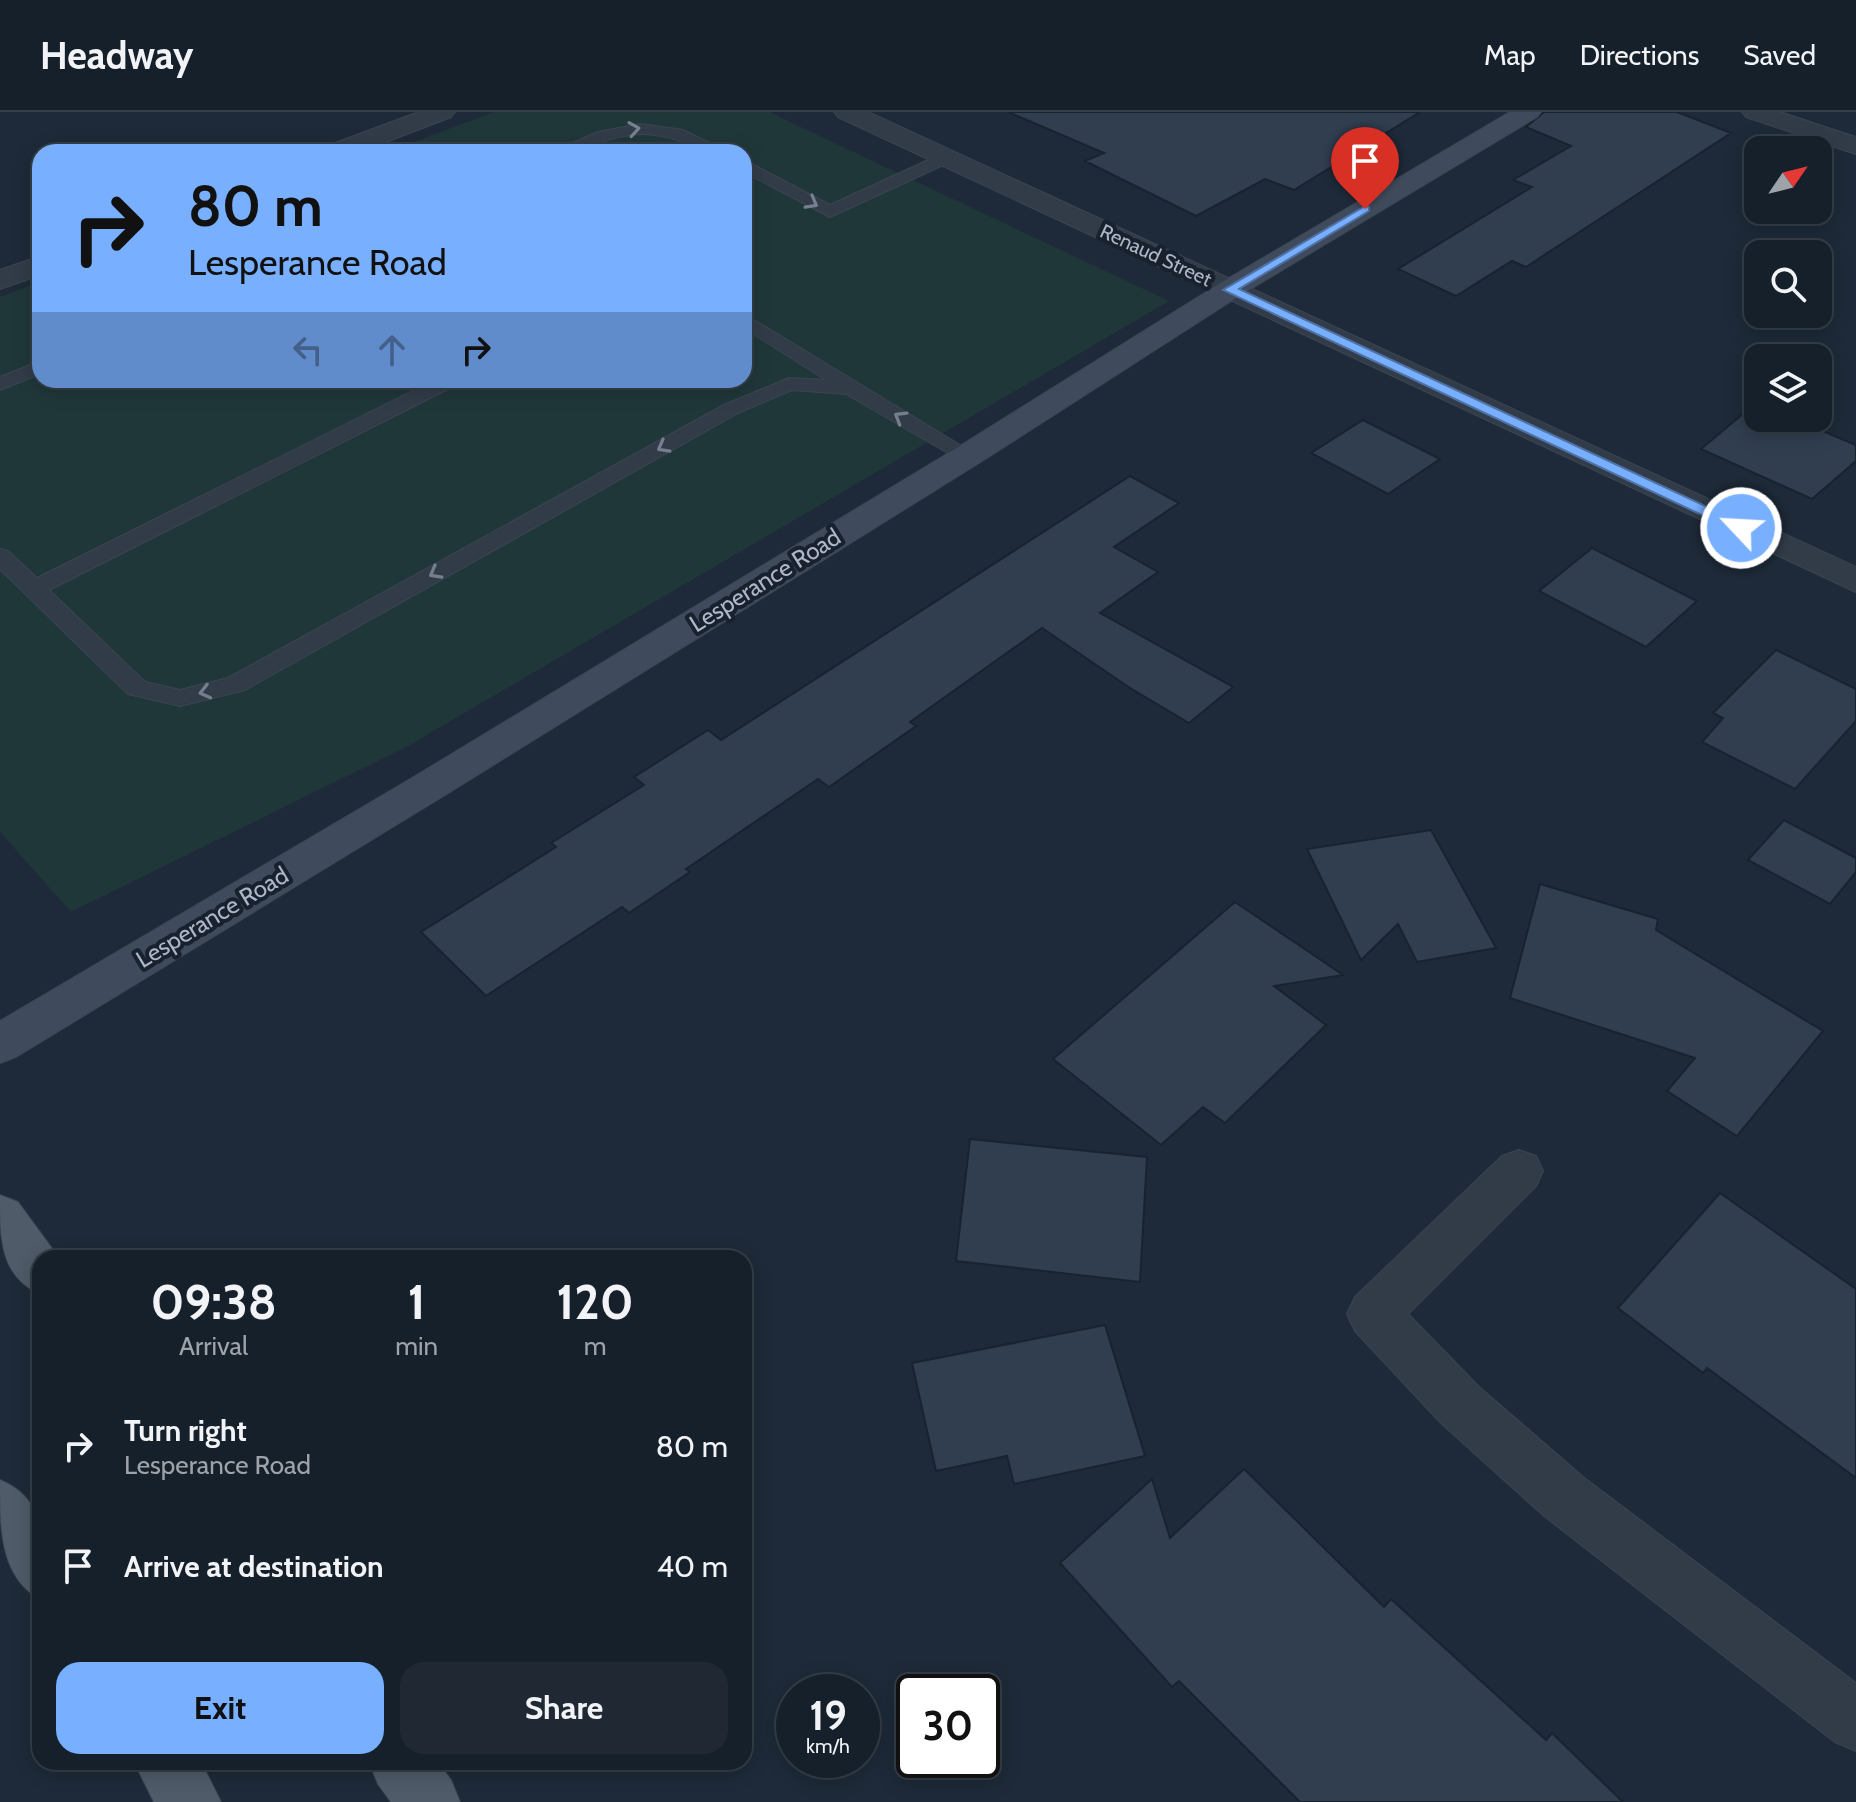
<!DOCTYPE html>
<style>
body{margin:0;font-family:Cabin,sans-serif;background:#1f2833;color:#f1f3f6;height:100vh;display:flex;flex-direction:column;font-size:30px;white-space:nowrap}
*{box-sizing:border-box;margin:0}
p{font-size:26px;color:#9ea3a9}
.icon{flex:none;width:44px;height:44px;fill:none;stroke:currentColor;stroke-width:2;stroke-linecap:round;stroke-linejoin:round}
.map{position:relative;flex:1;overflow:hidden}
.side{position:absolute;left:32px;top:1138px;width:720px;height:520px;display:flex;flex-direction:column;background:#16202b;border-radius:24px;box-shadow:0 4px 20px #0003,0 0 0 2px #353e47}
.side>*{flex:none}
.top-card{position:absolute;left:32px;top:32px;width:720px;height:244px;border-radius:24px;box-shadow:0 4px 20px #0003,0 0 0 2px #353e47;background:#78afff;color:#111;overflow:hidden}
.needle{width:52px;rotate:55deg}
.buttons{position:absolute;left:1744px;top:24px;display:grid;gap:16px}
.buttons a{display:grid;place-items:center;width:88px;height:88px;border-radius:16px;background:#16202b;box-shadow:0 4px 20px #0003,0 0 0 2px #353e47;font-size:40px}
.speed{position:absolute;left:776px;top:1562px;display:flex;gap:16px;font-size:40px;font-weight:700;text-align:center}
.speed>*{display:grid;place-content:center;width:104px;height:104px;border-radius:50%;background:#16202b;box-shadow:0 4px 20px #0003,0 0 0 2px #353e47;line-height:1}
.speed small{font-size:20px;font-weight:400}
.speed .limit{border:4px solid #111;border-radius:12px;background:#fff;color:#111}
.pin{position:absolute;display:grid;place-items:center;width:68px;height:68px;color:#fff;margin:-82px -34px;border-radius:50% 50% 50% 0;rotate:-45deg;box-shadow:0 0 8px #0007}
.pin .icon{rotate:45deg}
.me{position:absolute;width:88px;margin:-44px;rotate:295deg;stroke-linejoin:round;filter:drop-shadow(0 0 6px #0008)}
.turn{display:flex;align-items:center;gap:28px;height:168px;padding:0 24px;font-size:36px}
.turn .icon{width:104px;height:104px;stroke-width:2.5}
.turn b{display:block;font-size:56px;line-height:68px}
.lanes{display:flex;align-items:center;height:76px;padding:0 24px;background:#0003;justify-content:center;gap:40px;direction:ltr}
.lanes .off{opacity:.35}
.eta{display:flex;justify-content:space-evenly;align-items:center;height:136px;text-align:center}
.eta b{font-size:48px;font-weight:700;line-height:56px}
.cta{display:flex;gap:16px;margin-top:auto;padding:16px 24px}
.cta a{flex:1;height:92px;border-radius:24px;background:#78afff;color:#111;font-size:32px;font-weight:700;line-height:92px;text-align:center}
.cta a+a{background:#1f2833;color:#f1f3f6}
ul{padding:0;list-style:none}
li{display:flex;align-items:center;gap:24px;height:120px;padding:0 24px}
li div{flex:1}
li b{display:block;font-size:30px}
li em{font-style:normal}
header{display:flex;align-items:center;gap:48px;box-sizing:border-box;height:112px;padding:0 40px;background:#16202b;border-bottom:2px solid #353e47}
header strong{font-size:38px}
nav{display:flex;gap:44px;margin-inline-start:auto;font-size:28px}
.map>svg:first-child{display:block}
.green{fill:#20373a}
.building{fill:#303e50;stroke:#19232f;stroke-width:2}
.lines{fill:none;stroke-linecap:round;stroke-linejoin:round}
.lane-casing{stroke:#3b4552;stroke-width:2}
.street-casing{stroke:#3b4552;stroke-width:2}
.secondary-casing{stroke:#3b4552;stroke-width:2}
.primary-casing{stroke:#3b4552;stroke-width:2}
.lane{fill:#323c49;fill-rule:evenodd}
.street{fill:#323c49;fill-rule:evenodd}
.secondary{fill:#3f4b5c;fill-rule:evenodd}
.primary{fill:#4f5b69;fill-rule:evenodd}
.oneway{stroke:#757f8e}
.route{fill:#78afff;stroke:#4e72a6;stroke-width:2}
.labels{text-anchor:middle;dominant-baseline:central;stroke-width:8;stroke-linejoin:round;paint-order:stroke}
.far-street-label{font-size:20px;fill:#acb6c6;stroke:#18212d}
.street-label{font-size:24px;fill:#acb6c6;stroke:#18212d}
</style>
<header>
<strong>Headway</strong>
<nav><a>Map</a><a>Directions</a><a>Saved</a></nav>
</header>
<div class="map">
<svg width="1856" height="1690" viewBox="0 0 1856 1690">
<rect width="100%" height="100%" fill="#1e2a39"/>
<path class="green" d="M 494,0 L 769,0 L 1169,189 L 408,634 L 71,800 L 0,720 L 0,185 L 40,170 L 40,268 L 744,268 L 744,40 L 387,40 Z"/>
<path class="building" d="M 1008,0 L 1420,0 L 1294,78 L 1265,67 L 1196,104 L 1085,49 L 1104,41 Z
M 1544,0 L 1677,0 L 1731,21 L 1526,155 L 1512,149 L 1456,184 L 1398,157 L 1532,75 L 1513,68 L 1571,34 L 1526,15 Z
M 1756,291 L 1758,306 L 1792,306 L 1856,333 L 1856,349 L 1812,387 L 1701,337 Z
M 1363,308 L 1440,347 L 1388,382 L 1311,341 Z
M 1130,364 L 1179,391 L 1114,435 L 1158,460 L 1100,501 L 1233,575 L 1189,611 L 1130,576 L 1042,516 L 910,610 L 916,614 L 829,675 L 818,667 L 686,757 L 690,760 L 629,801 L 622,795 L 486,884 L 421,820 L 556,735 L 551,731 L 644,673 L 634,665 L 708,618 L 721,628 Z
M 1592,436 L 1697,489 L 1646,535 L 1539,479 Z
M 1776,538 L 1856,577 L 1856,609 L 1795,677 L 1702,630 L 1723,606 L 1713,601 Z
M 1784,708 L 1856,746 L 1856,760 L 1830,792 L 1748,748 Z
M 1431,718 L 1496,836 L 1417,850 L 1398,812 L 1361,848 L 1307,737 Z
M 1540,772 L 1658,807 L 1656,818 L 1823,919 L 1737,1024 L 1667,979 L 1695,946 L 1510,886 Z
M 1235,790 L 1343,863 L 1274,874 L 1326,913 L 1225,1011 L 1203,995 L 1161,1033 L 1053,947 Z
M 970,1027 L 1147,1045 L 1140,1170 L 956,1149 Z
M 1720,1081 L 1856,1177 L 1856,1366 L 1707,1256 L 1703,1261 L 1618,1196 Z
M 1105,1213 L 1145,1344 L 1014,1372 L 1007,1344 L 936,1359 L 912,1251 Z
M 1244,1357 L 1384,1495 L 1391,1487 L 1546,1628 L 1552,1621 L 1623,1690 L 1300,1690 L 1179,1569 L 1172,1575 L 1060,1451 L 1152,1367 L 1170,1426 Z"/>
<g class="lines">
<g class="lane-casing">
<path id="lane" d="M 640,12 L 683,18 L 728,40 C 698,40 674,22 643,22 C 611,22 585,40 552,40 L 598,20 Z
M 946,40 L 952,41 L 954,45 L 952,49 L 830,105 L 744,60 L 744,48 L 830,93 Z
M 744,202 L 978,344 L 974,348 L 960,348 L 846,282 L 792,278 L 738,301 L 245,578 L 180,594 L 128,582 L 0,457 L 0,437 L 8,439 L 37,466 L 435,268 L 461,268 L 458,272 L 49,478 L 145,570 L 180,578 L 228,566 L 724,293 L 789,266 L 826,268 L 744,216 Z
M 40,249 L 40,262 L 0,278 L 0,265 Z"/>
</g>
<g class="street-casing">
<path id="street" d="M 419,0 L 455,0 L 451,5 L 360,40 L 323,40 L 327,34 Z
M 834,0 L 868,0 L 1856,455 L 1856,480 L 838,5 Z
M 1742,0 L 1780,0 L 1856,25 L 1856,42 L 1746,5 Z
M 40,144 L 40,163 L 0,177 L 0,158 Z
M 1519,1038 L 1536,1044 L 1543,1059 L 1536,1074 L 1408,1202 L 1479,1275 L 1583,1365 L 1856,1571 L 1856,1639 L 1835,1630 L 1543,1403 L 1441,1311 L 1355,1219 L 1347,1202 L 1355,1185 L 1502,1044 Z"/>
</g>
<g class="secondary-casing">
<path id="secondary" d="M 1510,0 L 1541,0 L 1537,5 L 1239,184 L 979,351 L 450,680 L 16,945 L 0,951 L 0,909 L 422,660 L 955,337 L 1219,172 Z"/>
</g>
<g class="primary-casing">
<path id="primary" d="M 0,1083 L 18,1090 L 59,1146 L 40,1146 L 40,1182 C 0,1164 0,1126 0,1083 Z
M 0,1368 C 53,1390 40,1439 40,1487 C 0,1465 0,1416 0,1368 Z
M 134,1650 L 201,1650 L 221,1690 L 154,1690 Z
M 369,1650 L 438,1650 L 451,1668 L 460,1690 L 391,1690 L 378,1672 Z"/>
</g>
<use href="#lane" class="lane"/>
<use href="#street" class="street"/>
<use href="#secondary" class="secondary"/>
<use href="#primary" class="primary"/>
</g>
<defs><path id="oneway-chevron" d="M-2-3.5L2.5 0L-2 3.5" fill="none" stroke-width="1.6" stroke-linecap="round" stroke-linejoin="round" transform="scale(2)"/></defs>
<g class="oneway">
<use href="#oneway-chevron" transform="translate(634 17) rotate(-9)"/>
<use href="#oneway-chevron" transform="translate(812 91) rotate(29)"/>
<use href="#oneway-chevron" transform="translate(900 305) rotate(-149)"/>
<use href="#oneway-chevron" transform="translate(663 335) rotate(151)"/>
<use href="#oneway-chevron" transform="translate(435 461) rotate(151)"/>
<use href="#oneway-chevron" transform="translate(205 580) rotate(166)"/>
</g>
<path class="route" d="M 1365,94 L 1369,95 L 1369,99 L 1239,177 L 1746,413 L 1746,419 L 1736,419 L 1223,178 Z"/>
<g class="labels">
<g class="far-street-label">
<text transform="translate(1156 143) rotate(25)">Renaud Street</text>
</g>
<g class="street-label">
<text transform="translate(765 468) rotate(-32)">Lesperance Road</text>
<text transform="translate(212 805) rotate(-31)">Lesperance Road</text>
</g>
</g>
</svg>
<div class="buttons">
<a><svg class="needle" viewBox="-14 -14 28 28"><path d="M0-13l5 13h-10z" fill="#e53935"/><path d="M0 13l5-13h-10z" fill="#9ea3a9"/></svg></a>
<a><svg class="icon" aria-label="search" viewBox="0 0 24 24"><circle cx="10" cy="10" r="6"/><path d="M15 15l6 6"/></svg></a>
<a><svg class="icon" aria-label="layers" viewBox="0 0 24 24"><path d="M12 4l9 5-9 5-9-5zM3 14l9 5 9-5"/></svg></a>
</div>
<div class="speed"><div>19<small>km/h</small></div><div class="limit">30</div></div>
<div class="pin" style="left:1365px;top:97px;background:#d93025"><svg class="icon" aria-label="arrive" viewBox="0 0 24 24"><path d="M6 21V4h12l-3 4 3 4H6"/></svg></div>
<svg class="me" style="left:1741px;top:416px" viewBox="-20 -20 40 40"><circle r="17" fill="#78afff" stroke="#fff" stroke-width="3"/><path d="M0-11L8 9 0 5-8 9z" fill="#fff"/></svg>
<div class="top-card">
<div class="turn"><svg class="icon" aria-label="right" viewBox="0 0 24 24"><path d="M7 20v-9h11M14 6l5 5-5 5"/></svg><div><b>80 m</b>Lesperance Road</div></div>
<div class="lanes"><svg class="icon off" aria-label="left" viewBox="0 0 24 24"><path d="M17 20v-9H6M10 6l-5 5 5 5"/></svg><svg class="icon off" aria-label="ahead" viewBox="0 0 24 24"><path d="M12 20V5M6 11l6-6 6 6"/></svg><svg class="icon" aria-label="right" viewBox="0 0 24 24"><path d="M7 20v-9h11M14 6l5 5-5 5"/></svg></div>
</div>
<section class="side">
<div class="eta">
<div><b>09:38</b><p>Arrival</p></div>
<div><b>1</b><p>min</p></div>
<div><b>120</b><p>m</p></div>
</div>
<ul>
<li><svg class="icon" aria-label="right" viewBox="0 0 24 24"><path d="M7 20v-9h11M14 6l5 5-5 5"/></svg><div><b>Turn right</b><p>Lesperance Road</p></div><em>80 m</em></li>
<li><svg class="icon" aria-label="arrive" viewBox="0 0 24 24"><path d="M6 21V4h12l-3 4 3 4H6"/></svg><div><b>Arrive at destination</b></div><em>40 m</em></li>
</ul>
<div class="cta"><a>Exit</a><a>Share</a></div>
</section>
</div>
